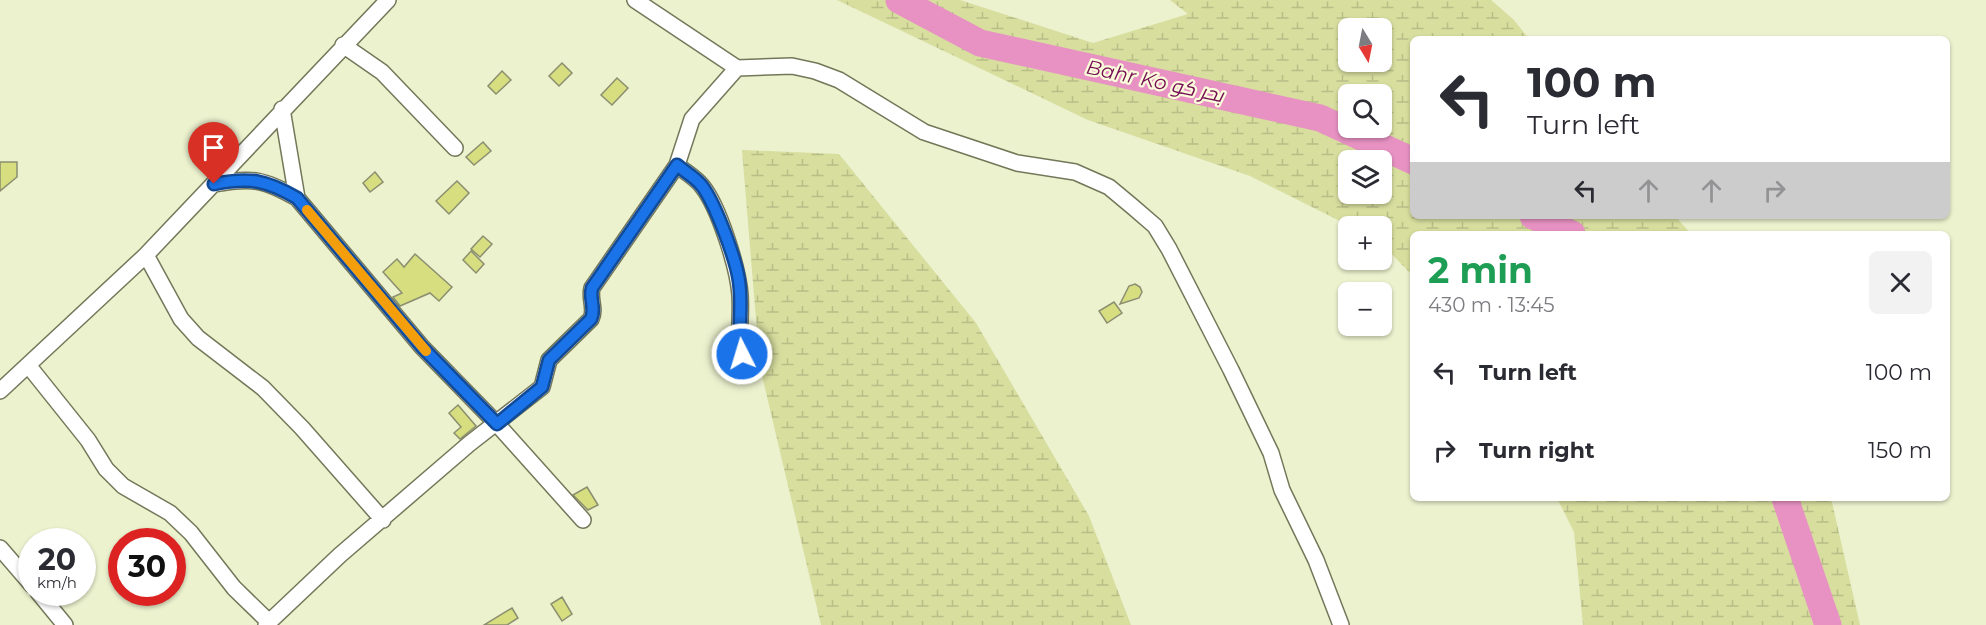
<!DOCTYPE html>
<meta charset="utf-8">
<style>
body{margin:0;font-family:Montserrat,Cairo,sans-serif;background:#f2f2f3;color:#2b2b33;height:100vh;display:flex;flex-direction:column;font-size:22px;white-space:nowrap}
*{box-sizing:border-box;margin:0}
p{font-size:20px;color:#7c7c81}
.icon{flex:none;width:33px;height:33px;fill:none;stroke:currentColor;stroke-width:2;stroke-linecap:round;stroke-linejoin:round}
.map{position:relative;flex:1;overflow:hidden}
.sheet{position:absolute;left:1410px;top:231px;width:540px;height:270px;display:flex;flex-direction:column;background:#fff;border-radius:9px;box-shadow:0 2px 4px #0004}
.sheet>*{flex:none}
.hud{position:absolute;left:1410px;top:36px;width:540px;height:183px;border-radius:9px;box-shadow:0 2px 4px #0004;background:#fff;color:#2b2b33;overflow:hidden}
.needle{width:39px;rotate:170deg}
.controls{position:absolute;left:1338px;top:18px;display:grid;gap:12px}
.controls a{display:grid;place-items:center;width:54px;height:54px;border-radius:9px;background:#fff;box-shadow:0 2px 4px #0004;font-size:30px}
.speed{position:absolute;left:18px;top:528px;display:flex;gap:12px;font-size:30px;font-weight:700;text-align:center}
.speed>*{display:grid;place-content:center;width:78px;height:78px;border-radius:50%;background:#fff;box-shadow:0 2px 4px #0004;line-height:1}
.speed small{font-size:15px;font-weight:400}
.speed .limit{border:9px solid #d22;background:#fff;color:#111}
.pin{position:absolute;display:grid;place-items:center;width:51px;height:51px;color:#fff;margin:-62px -26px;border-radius:50% 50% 50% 0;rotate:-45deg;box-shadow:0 0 6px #0007}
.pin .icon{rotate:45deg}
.me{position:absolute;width:66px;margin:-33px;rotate:355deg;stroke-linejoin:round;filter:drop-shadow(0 0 4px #0008)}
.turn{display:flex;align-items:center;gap:21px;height:126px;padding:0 18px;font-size:27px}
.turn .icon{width:78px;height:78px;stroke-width:2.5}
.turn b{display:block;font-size:42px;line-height:51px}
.lanes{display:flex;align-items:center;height:57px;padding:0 18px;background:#0003;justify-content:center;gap:30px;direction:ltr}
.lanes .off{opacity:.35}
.round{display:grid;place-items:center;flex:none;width:63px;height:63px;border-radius:9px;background:#f2f2f3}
.overview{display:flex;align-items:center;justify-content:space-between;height:102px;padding:0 18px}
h1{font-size:36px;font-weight:700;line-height:45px;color:#1e9e55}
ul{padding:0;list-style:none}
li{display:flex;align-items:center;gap:18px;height:78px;padding:0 18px}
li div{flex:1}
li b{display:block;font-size:22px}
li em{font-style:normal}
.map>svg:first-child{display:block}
.wetland{fill:url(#wetland-marsh);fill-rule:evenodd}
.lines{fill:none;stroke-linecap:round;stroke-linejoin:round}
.river{stroke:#e892c3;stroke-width:27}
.building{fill:#d6de7f;stroke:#8b8f70;stroke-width:1.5}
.minor-casing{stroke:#747759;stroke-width:18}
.minor{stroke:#fff;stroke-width:15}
.route-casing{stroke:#114b97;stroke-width:15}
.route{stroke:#1a73e8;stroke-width:10}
.slow{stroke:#f59e0b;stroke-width:10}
.labels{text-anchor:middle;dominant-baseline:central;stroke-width:4.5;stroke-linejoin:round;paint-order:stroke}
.water-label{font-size:20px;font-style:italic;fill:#750e54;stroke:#fafedb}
</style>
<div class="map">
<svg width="1986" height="625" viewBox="0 0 1986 625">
<defs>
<pattern id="wetland-marsh" width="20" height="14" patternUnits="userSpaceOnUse" patternTransform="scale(1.5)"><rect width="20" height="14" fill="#d7de9e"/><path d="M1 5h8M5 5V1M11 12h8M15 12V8" fill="none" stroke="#b8be87"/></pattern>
</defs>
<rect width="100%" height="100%" fill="#ecf1ce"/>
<path class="wetland" d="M 837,0 L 960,0 L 1093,43 L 1188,14 L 1170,0 L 1491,0 L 1514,20 L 1529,39 L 1413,39 L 1413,216 L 1675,216 L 1691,234 L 1413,234 L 1413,276 L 1382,244 L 1382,226 L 1350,226 L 1250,176 L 1088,120 ZM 1348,28 L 1382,28 L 1382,62 L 1348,62 ZM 1348,94 L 1382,94 L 1382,128 L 1348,128 ZM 1348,160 L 1382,160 L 1382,194 L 1348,194 Z
M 742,150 L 839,154 L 976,323 L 1089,516 L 1131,625 L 821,625 L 760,367 Z
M 1557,498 L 1831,498 L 1860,625 L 1583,625 L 1574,532 Z"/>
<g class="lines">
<path class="river" d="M 899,0 L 980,43 L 1320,118 L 1413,161
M 1533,216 L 1572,234
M 1785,498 L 1828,625"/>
</g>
<path class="building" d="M 562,63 L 572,73 L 559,86 L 549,76 Z
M 502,71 L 511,80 L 496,94 L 488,86 Z
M 617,78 L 628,88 L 612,105 L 601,95 Z
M 483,142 L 491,151 L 474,165 L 466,157 Z
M 0,162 L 17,162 L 17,177 L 0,191 Z
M 375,172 L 383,182 L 370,192 L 363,183 Z
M 457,181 L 469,193 L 449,214 L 436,201 Z
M 483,236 L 492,244 L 480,257 L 471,249 Z
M 471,251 L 484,264 L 476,273 L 463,260 Z
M 415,254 L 452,287 L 439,301 L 430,293 L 400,306 L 393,297 L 402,293 L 383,272 L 397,259 L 404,267 Z
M 1135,284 L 1140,287 L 1142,292 L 1139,298 L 1120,304 L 1129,286 Z
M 1114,302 L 1122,313 L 1107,323 L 1099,311 Z
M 458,405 L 476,426 L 460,439 L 454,433 L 461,427 L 449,413 Z
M 587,487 L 598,505 L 588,510 L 573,495 Z
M 562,597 L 572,614 L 562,621 L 551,604 Z
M 512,608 L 518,618 L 507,625 L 484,625 Z"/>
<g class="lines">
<g class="minor-casing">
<path id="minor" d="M 635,0 L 737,68 L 792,66 L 815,71 L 839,80 L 924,132 L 1017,163 L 1075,172 L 1109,187 L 1133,207 L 1155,226 L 1169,249 L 1231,370 L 1271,453 L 1282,490 L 1316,560 L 1341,625
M 343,45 L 382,72 L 455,148
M 282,109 L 297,198
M 677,165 C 685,172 696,178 702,186 C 719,207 738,268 740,295 C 742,327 734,340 751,371
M 214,184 C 252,177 264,179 297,198 L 422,347 L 497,424 L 583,520
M 146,255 L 181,319 L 198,338 L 263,388 L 302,428 L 383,520
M 28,365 L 88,440 L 106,469 L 123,486 L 170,513 L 191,533 L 234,588 L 269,622
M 0,391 L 146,255 L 388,0
M 0,548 L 32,585
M 38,592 L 65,625
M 266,625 L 340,555 L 469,444 L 542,387 L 549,360 L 591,319 C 596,309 589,299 592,288 L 677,165 L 692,119 L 737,68"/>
</g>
<use href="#minor" class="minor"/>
</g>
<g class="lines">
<g class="route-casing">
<path id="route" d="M 214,184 C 250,177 266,180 297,198 L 422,347 L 497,424 L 542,387 L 549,360 L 591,319 C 596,309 589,299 592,288 L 677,165 C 685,172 696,178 702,186 C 715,203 736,259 739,281 C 743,306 737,330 742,354"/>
</g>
<use href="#route" class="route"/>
<path class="slow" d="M 307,210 L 426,351"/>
</g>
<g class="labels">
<g class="water-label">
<text transform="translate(1155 81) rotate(12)">Bahr Ko بحر كو</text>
</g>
</g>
</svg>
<div class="controls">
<a><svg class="needle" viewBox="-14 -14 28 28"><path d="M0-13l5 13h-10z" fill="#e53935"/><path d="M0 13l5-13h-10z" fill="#7c7c81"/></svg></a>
<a><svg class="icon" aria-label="search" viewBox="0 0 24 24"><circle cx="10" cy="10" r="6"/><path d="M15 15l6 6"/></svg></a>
<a><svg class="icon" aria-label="layers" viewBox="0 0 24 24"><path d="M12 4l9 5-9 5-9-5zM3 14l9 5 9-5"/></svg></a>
<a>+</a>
<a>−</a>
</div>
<div class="speed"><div>20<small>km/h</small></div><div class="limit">30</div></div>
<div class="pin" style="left:214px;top:184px;background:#d93025"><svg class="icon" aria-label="arrive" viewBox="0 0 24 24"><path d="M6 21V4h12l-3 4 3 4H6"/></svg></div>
<svg class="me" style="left:742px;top:354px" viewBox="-20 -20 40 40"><circle r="17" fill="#1a73e8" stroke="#fff" stroke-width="3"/><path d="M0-11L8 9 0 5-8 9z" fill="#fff"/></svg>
<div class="hud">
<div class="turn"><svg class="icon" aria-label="left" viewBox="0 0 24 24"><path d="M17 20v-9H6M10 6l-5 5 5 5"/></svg><div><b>100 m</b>Turn left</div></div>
<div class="lanes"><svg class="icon" aria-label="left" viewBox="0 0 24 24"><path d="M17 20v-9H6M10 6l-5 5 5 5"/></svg><svg class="icon off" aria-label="ahead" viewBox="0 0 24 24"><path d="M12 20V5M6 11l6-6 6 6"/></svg><svg class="icon off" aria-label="ahead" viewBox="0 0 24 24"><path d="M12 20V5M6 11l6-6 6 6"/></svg><svg class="icon off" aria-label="right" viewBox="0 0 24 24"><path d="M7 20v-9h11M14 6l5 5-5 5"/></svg></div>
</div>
<section class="sheet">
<div class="overview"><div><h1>2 min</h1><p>430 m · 13:45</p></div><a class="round"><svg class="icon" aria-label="close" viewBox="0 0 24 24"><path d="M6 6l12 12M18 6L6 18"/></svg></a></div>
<ul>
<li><svg class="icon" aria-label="left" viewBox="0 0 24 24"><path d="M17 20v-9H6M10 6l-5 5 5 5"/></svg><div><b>Turn left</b></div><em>100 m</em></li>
<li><svg class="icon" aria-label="right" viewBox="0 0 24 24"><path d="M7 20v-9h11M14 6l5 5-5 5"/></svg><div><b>Turn right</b></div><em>150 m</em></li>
</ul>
</section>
</div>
